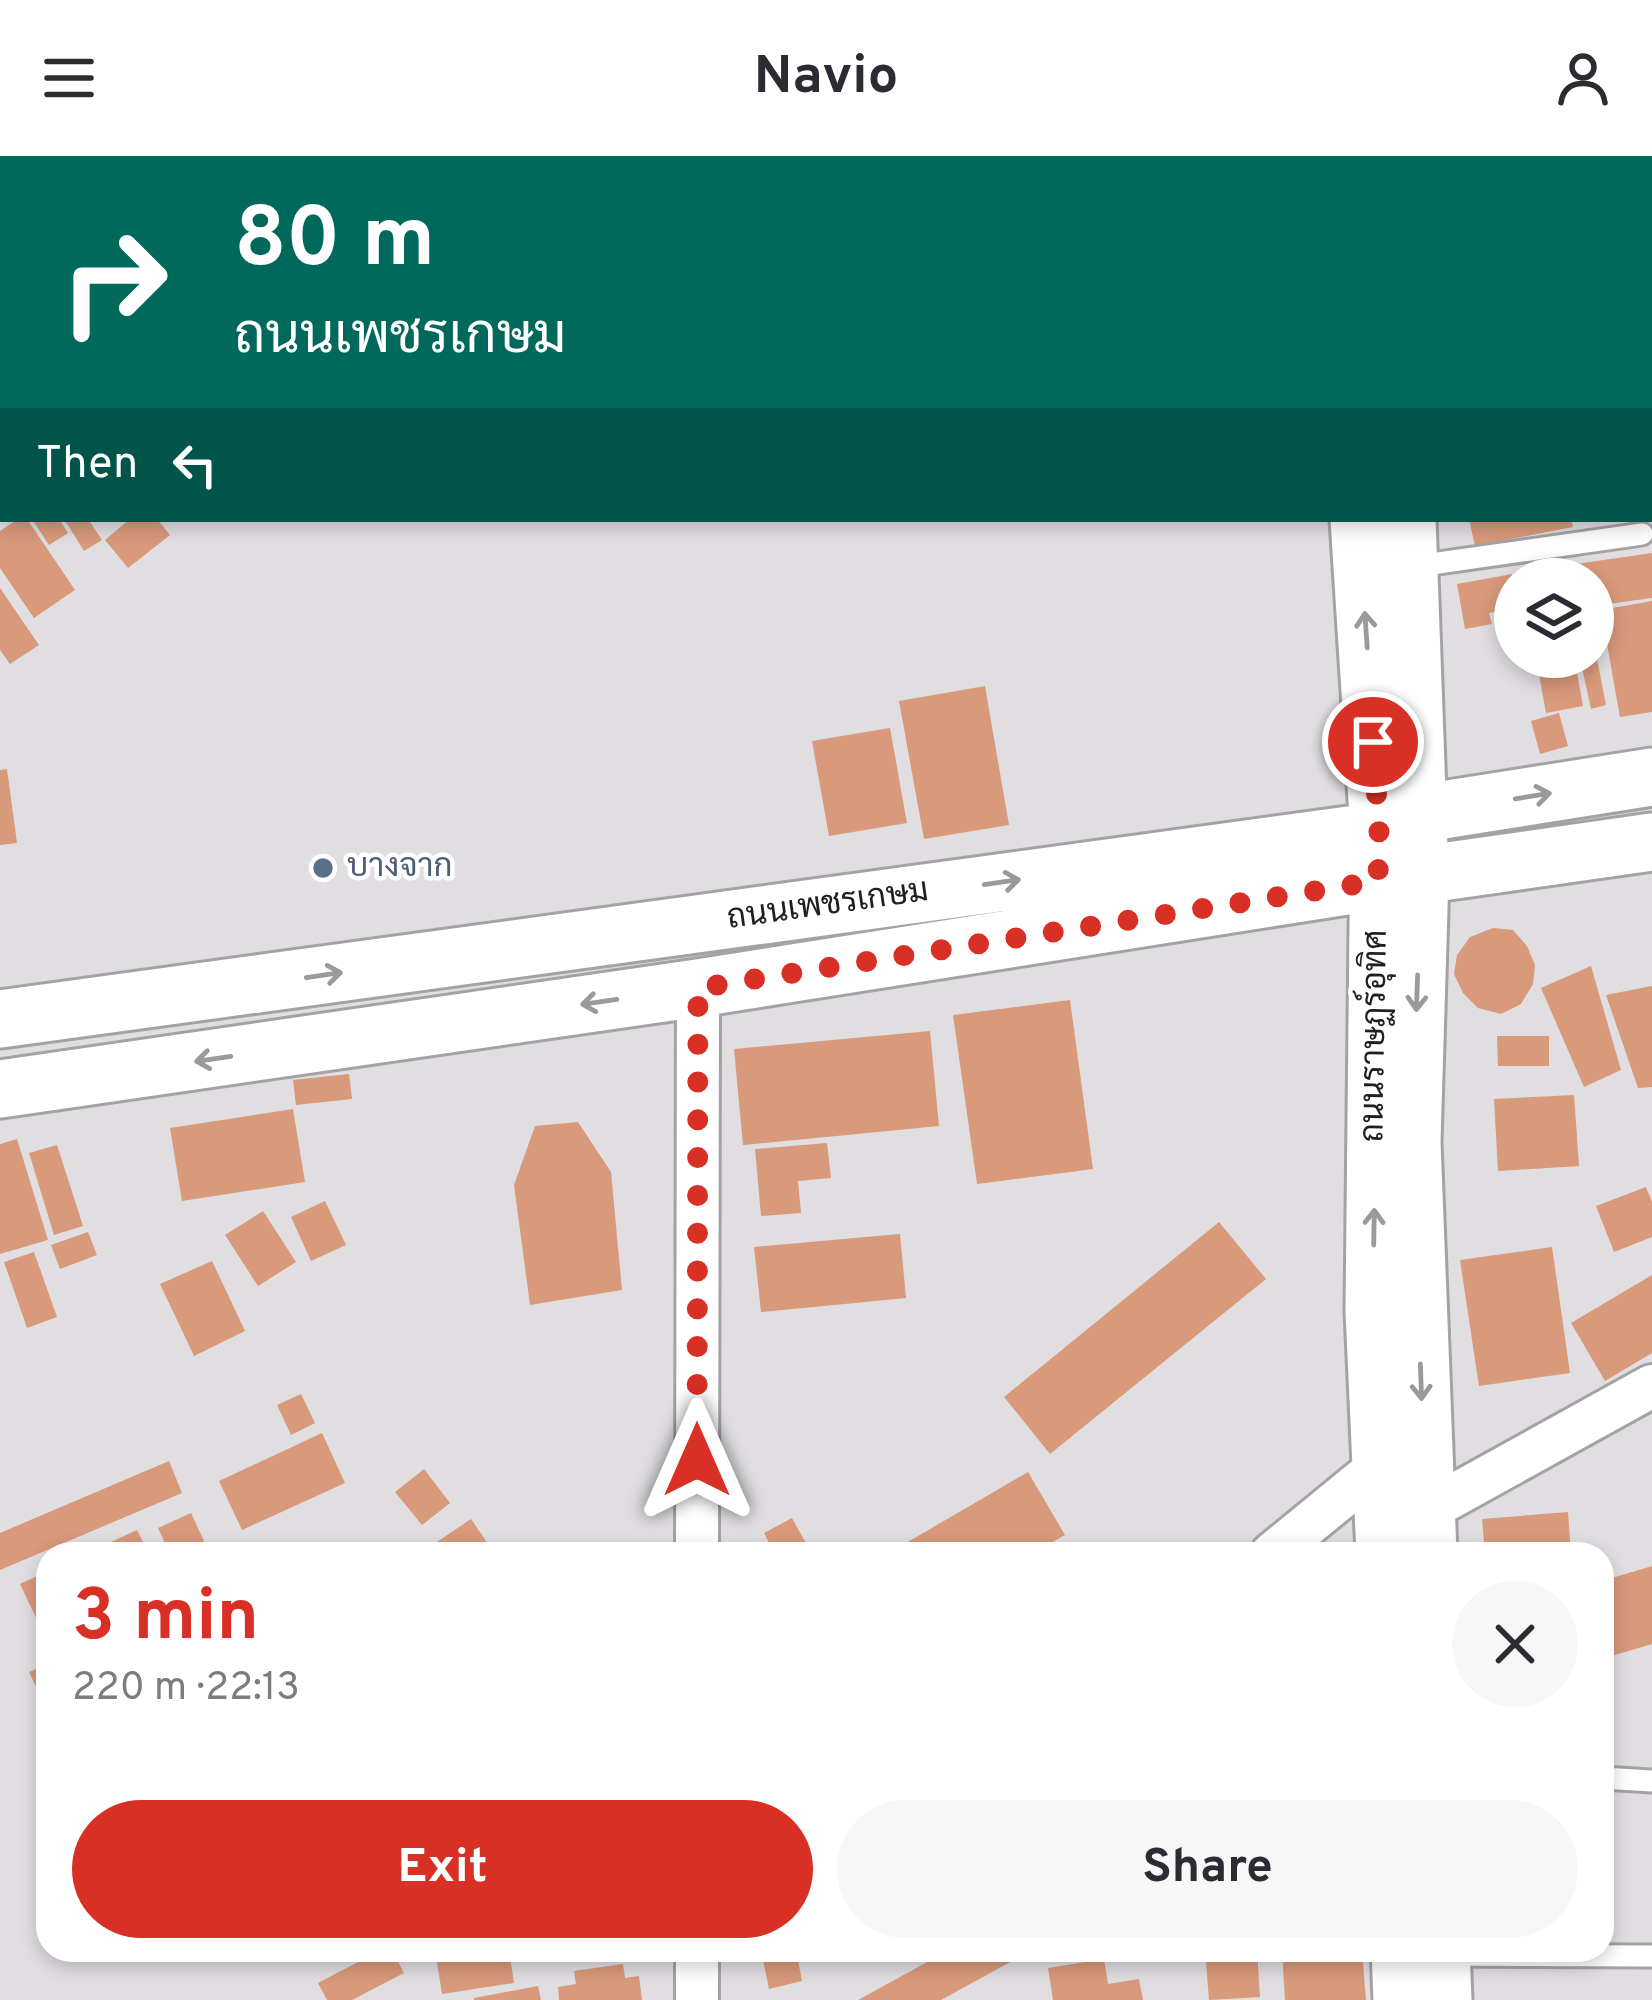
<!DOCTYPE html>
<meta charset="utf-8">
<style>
body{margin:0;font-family:Overpass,Sarabun,sans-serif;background:#f7f7f7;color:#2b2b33;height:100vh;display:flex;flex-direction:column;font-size:45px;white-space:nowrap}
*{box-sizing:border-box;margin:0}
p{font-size:39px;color:#7c7c81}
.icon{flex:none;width:66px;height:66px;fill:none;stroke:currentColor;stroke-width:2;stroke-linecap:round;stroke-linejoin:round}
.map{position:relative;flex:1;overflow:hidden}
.sheet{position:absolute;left:36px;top:1386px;width:1578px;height:420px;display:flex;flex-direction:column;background:#fff;border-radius:36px;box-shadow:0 6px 18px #0003}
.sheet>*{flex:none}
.banner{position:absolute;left:0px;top:0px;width:1653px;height:366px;box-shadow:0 6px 18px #0003;background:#00695c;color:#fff;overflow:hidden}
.controls{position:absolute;left:1494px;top:402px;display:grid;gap:24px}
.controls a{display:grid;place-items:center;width:120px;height:120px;border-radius:50%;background:#fff;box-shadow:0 6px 18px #0003;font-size:60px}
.pin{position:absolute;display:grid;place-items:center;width:102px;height:102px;color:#fff;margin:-51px;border:6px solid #fff;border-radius:50%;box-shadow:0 3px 12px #0007}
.me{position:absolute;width:132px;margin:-66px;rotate:0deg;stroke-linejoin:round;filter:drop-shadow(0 0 9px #0008)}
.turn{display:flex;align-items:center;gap:42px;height:252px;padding:0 36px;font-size:54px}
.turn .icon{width:156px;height:156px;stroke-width:2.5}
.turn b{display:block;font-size:84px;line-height:102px}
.then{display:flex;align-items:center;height:114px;padding:0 36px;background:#0003;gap:24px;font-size:45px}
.round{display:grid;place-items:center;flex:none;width:126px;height:126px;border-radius:63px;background:#f7f7f7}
.summary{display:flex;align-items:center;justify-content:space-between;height:204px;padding:0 36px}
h1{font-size:72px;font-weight:700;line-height:90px;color:#d93025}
.action{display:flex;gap:24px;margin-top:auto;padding:24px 36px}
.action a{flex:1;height:138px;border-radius:72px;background:#d93025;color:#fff;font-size:48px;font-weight:700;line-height:138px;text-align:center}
.action a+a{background:#f7f7f7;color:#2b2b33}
header{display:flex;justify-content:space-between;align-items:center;height:156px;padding:0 36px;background:#fff;font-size:54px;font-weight:700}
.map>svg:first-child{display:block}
.building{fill:#d9997b}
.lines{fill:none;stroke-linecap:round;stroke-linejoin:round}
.lane-casing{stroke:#a4a2a5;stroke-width:27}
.street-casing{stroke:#a4a2a5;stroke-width:48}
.secondary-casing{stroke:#a4a2a5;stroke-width:63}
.lane{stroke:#fff;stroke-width:21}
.street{stroke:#fff;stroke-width:42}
.secondary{stroke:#fff;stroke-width:57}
.oneway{stroke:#9b9a9b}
.route{stroke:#d93025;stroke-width:21;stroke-dasharray:0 37.8}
.service-dot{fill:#5c6f8a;stroke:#fff;stroke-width:4.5}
.labels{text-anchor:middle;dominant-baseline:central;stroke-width:9;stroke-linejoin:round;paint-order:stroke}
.service-label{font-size:33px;fill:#4e5e75;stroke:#fff;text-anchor:start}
.street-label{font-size:33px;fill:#201f20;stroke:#fff}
</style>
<header><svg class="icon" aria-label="menu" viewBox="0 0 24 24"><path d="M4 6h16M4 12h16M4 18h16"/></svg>Navio<svg class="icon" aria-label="person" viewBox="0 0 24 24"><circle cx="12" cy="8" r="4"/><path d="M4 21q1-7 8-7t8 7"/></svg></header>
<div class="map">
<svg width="1652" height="1844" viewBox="0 0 1652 1844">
<rect width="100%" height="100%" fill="#e0dee1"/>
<path class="building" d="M 18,363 L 27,363 L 75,434 L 34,462 L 0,412 L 0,375 Z
M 32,363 L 59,363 L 68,377 L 49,389 Z
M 64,363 L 88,363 L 102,384 L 84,395 Z
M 130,363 L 157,363 L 170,379 L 128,412 L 105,384 Z
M 1469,363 L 1571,363 L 1573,371 L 1475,390 Z
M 1652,397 L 1652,442 L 1593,450 L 1593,423 L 1522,423 L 1521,416 Z
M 1512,418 L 1515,452 L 1489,457 L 1492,468 L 1465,473 L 1457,428 Z
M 0,432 L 39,489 L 10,508 L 0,494 Z
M 1652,445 L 1652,556 L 1620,561 L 1601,454 Z
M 1597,503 L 1606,549 L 1591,553 L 1581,507 Z
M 1575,506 L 1583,550 L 1546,557 L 1538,513 Z
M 985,530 L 1009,669 L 924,683 L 899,545 Z
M 1559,557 L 1568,590 L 1540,598 L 1531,565 Z
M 890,572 L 907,667 L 829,680 L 812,585 Z
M 7,613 L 17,687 L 0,689 L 0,614 Z
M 1493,772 L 1513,774 L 1527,790 L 1535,809 L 1533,828 L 1521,848 L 1501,858 L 1478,852 L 1463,837 L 1454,818 L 1457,799 L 1470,781 Z
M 1591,810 L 1621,914 L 1584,931 L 1541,832 Z
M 1652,830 L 1652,931 L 1638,932 L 1606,839 Z
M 1070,844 L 1093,1013 L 977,1028 L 953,859 Z
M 930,875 L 939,970 L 743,989 L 734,893 Z
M 1497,880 L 1549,880 L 1549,910 L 1498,910 Z
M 349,918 L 352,943 L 296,949 L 293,924 Z
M 1574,939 L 1579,1010 L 1498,1015 L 1494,943 Z
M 293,953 L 305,1026 L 182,1045 L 170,972 Z
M 578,966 L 611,1016 L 622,1134 L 530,1149 L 514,1029 L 535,970 Z
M 17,983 L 48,1084 L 0,1098 L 0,988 Z
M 827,987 L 831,1022 L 798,1025 L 801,1057 L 761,1060 L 755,993 Z
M 57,989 L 83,1070 L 54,1079 L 29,997 Z
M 1646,1031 L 1652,1046 L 1652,1081 L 1614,1096 L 1596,1050 Z
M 325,1045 L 346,1089 L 311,1105 L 291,1061 Z
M 263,1055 L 296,1106 L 258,1130 L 225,1079 Z
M 1219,1066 L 1266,1123 L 1050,1298 L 1004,1241 Z
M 88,1076 L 97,1099 L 60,1113 L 51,1089 Z
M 900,1078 L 906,1142 L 761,1156 L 754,1091 Z
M 1552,1091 L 1570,1217 L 1479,1230 L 1460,1104 Z
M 34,1096 L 57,1161 L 27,1172 L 4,1106 Z
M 212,1105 L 245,1175 L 194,1200 L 160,1128 Z
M 1652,1119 L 1652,1197 L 1605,1225 L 1571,1167 Z
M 301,1238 L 315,1267 L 291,1279 L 277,1249 Z
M 322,1277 L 345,1327 L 242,1374 L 219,1325 Z
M 169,1305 L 182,1337 L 0,1414 L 0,1377 Z
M 424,1313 L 450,1347 L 422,1369 L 395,1336 Z
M 1028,1316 L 1065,1379 L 1031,1398 L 896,1398 L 894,1394 Z
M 1568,1356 L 1571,1398 L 1485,1398 L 1482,1363 Z
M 191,1357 L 210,1398 L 170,1398 L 158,1372 Z
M 792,1362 L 812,1398 L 775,1398 L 764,1377 Z
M 471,1363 L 495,1398 L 419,1398 Z
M 137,1374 L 149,1398 L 85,1398 Z
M 1652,1410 L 1652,1488 L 1608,1501 L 1602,1483 L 1602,1425 Z
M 48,1415 L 48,1487 L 20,1428 Z
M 48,1508 L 48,1556 L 29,1516 Z
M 381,1794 L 392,1794 L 404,1817 L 352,1844 L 327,1844 L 318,1827 Z
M 435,1794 L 509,1794 L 514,1827 L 442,1838 Z
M 761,1794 L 796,1794 L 802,1825 L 769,1833 Z
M 949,1794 L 1032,1794 L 941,1844 L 858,1844 Z
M 1205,1794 L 1257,1794 L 1260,1841 L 1209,1844 Z
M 1282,1794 L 1362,1794 L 1366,1844 L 1285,1844 Z
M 1104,1803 L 1108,1828 L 1139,1823 L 1143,1844 L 1053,1844 L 1048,1812 Z
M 623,1808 L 625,1822 L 639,1820 L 642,1844 L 559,1844 L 558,1831 L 576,1828 L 574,1815 Z
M 538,1830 L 541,1844 L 474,1844 L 474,1842 Z"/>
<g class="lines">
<g class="lane-casing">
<path id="lane" d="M 1410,411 L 1642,378
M 1602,1622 L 1652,1625
M 1443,1799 L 1652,1800"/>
</g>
<g class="street-casing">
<path id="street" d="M 515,3 L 520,0
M 1042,3 L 1047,0
M 0,318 L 3,316
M 1426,1355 L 1652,1230
M 697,1398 L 698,832
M 1272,1398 L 1382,1308
M 697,1794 L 697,1844"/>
</g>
<g class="secondary-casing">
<path id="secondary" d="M 1342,0 L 1342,3
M 1388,0 L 1388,3
M 1359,363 L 1379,675 L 1374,1155 L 1385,1398
M 1407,363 L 1420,720 L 1412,986 L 1428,1398
M 0,863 L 1379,675 L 1417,658 L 1652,621
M 0,933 L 698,832 L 1378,725 L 1652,686
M 1400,1794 L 1402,1844
M 1441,1794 L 1443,1844"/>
</g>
<use href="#lane" class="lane"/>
<use href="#street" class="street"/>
<use href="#secondary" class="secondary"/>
</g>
<defs><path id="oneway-shaft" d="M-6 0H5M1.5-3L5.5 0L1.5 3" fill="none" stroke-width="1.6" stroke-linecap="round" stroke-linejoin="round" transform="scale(3)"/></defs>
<g class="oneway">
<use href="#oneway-shaft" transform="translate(1366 474) rotate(-94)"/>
<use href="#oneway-shaft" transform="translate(1533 640) rotate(-9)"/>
<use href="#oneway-shaft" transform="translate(1002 726) rotate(-8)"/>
<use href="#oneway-shaft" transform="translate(324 819) rotate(-8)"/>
<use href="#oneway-shaft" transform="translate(1417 837) rotate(92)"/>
<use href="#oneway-shaft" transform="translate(599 846) rotate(172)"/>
<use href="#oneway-shaft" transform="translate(213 903) rotate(172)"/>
<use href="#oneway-shaft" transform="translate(1374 1071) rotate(-89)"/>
<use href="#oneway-shaft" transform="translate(1421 1226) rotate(88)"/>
</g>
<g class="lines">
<path class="route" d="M 697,1304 L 698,832 L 1378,725 L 1379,675 L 1373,586"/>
</g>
<circle class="service-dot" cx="323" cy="712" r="12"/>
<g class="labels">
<g class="service-label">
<text x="347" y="712">บางจาก</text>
</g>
<g class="street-label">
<text transform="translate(828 750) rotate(-8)">ถนนเพชรเกษม</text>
<text transform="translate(1376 880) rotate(-89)">ถนนราษฏร์อุทิศ</text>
</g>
</g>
</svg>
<div class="controls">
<a><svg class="icon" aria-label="layers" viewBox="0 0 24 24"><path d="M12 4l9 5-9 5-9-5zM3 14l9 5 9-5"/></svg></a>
</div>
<div class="pin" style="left:1373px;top:586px;background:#d93025"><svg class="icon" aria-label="arrive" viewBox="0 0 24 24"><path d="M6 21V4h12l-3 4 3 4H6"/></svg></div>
<svg class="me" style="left:697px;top:1304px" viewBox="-20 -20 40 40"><path d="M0-17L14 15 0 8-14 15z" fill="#d93025" stroke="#fff" stroke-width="4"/></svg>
<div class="banner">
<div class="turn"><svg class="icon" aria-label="right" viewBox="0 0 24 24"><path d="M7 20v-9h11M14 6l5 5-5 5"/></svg><div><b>80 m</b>ถนนเพชรเกษม</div></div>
<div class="then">Then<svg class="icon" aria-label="left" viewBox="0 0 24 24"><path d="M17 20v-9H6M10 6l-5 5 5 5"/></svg></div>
</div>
<section class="sheet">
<div class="summary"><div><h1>3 min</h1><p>220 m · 22:13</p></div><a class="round"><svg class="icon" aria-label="close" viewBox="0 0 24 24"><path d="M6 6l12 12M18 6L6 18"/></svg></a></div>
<div class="action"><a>Exit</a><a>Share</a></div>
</section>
</div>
